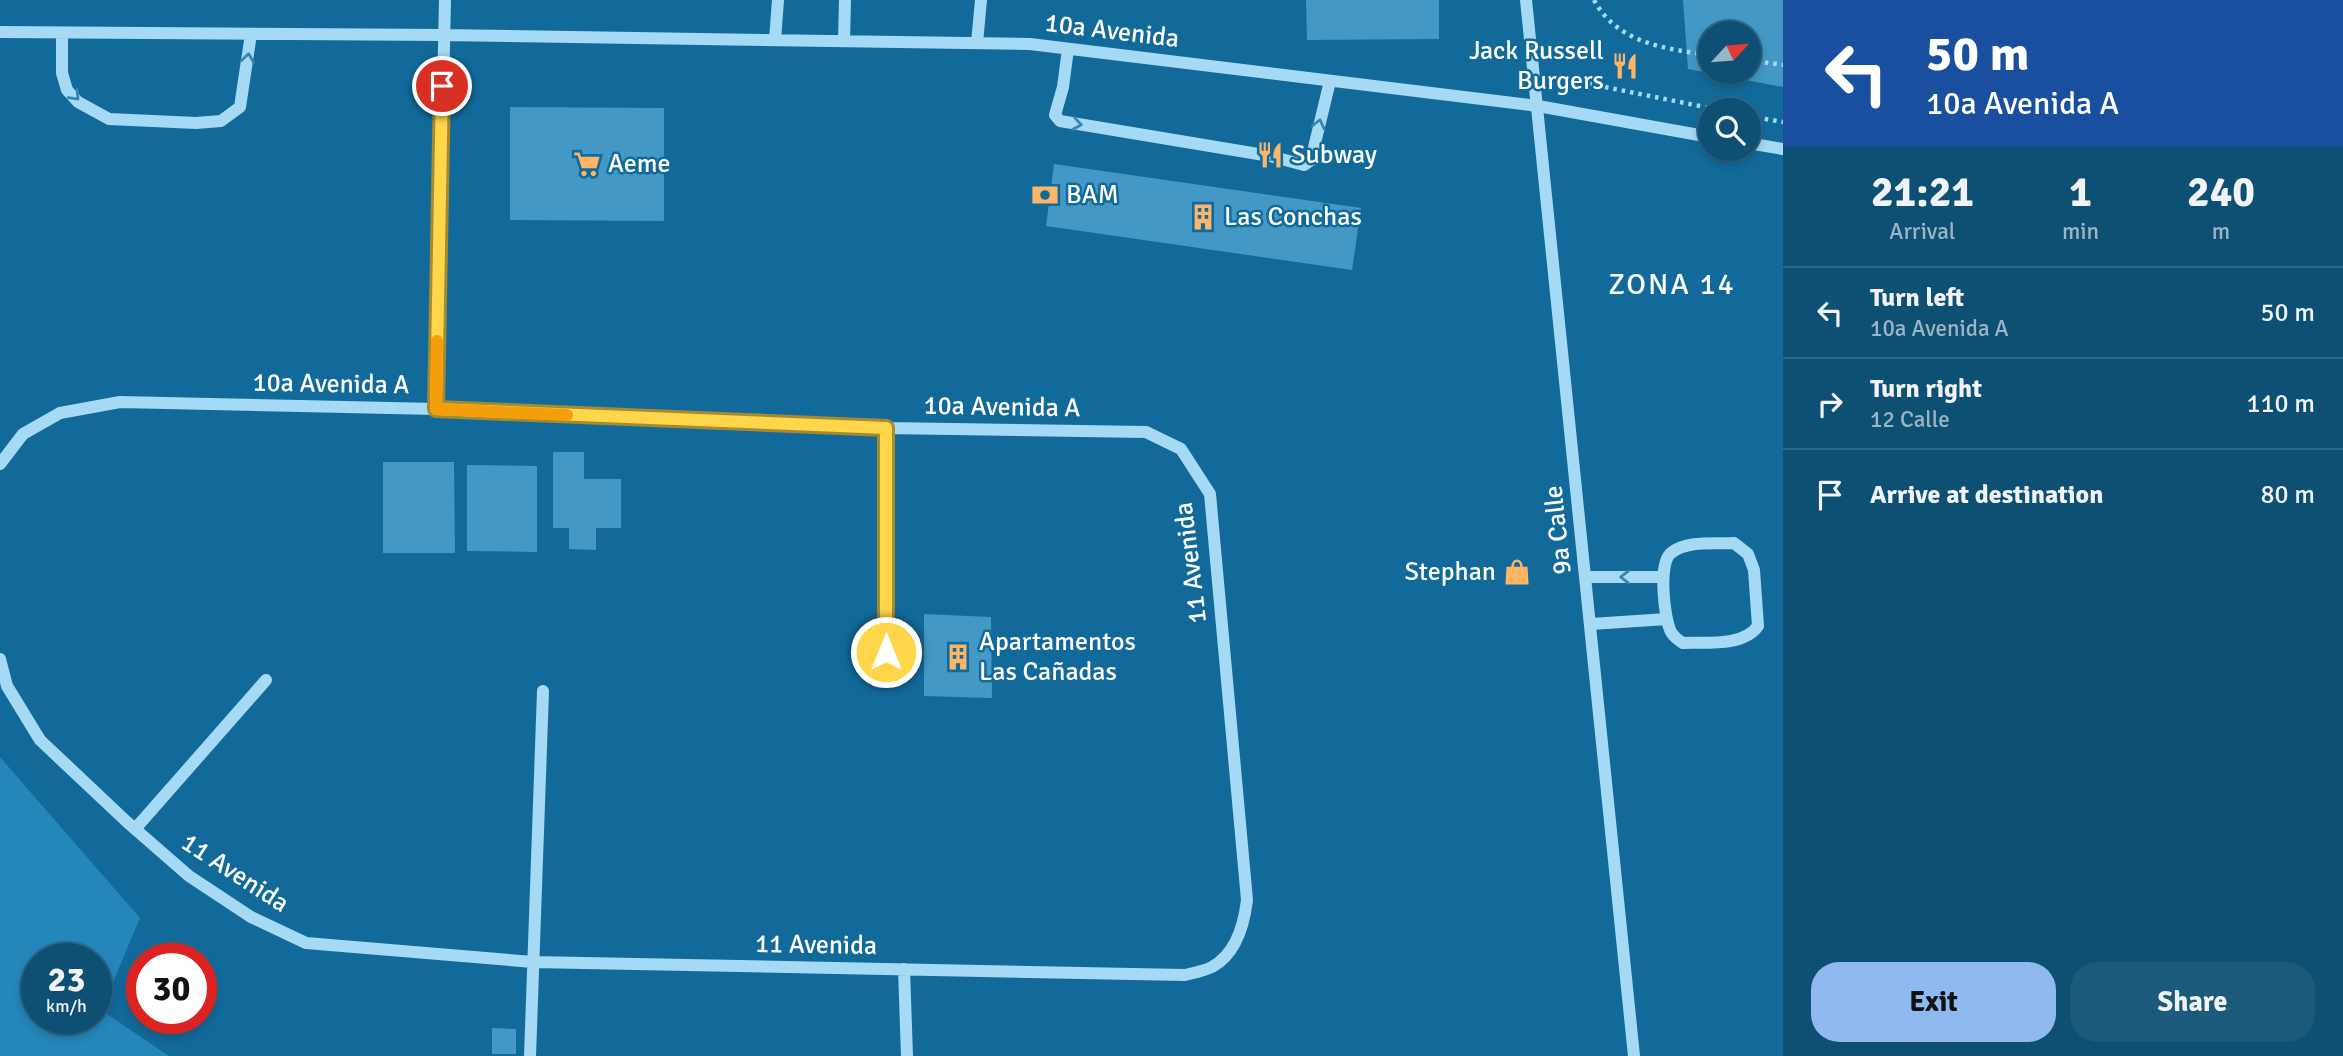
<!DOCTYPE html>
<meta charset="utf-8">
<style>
body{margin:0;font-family:Signika,sans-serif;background:#1c5a7c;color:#f1f3f6;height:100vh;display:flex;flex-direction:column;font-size:26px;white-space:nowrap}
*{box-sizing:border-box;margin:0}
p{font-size:23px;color:#9bb5c5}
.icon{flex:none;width:38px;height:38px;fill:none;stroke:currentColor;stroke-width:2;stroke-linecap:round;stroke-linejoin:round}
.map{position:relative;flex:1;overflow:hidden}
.sheet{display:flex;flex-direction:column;background:#0e5074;width:560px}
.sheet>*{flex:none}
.top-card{background:#1a4fa0;color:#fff;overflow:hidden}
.needle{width:46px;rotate:64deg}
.tools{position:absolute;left:1698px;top:21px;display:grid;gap:14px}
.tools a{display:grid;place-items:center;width:63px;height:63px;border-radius:50%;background:#0e5074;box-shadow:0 4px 10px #0003,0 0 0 2px #2e6786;font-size:35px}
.speed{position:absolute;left:21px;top:943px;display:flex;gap:14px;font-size:35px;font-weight:700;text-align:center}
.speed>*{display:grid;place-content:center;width:91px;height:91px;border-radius:50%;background:#0e5074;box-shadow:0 4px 10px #0003,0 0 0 2px #2e6786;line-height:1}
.speed small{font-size:18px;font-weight:400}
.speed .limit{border:10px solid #d22;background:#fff;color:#111}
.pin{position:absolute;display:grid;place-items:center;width:60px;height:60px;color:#fff;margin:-30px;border:4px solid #fff;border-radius:50%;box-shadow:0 2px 7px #0007}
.me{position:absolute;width:77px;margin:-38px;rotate:0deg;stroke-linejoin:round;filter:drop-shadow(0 0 5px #0008)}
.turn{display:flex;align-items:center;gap:24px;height:147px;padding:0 28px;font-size:32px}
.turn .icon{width:91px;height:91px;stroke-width:2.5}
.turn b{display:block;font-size:49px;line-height:60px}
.eta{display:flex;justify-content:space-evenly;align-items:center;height:119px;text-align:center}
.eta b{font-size:42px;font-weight:700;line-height:49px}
.cta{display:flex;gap:14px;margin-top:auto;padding:14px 28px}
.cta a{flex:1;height:80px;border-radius:28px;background:#90b9f0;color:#111;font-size:28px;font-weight:700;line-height:80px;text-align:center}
.cta a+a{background:#1c5a7c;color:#f1f3f6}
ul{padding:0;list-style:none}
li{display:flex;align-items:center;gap:21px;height:91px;padding:0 28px;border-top:2px solid #2e6786}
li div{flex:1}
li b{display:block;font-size:26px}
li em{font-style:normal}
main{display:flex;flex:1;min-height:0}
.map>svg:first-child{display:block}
.green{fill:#2486b9;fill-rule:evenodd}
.building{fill:#4398c5;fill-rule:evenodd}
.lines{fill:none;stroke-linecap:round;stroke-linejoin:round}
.path{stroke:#a5d9f4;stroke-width:4.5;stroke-dasharray:3.5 5;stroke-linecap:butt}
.minor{stroke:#a5d9f4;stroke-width:12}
.oneway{stroke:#3786b1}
.route-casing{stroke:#a68a30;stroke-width:18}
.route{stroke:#ffd54a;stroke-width:12}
.slow{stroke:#f59e0b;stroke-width:12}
.labels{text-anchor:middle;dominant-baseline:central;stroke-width:5;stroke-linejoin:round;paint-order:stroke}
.street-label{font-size:26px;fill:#fff;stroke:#126a9b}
.poi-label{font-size:26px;fill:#fff;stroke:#126a9b;text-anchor:start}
.quarter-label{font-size:30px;letter-spacing:2px;fill:#fff;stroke:#126a9b}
</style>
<main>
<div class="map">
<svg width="1783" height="1056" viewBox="0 0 1783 1056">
<rect width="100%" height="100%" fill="#126a9b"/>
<path class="green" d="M 0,757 L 140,918 L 101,1010 L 169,1056 L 0,1056 ZM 37,959 L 96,959 L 96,1018 L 37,1018 Z"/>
<path class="building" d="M 1306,0 L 1439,0 L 1439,39 L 1307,40 Z
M 1683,0 L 1783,0 L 1783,87 L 1688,69 ZM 1710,33 L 1748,33 L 1748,72 L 1710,72 Z
M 510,107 L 664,108 L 664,221 L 510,220 Z
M 1054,164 L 1361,208 L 1352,270 L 1046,226 Z
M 553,452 L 584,452 L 584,479 L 621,479 L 621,528 L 596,528 L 596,550 L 569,549 L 569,528 L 553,528 Z
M 383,462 L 454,462 L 455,553 L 383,553 Z
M 467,465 L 537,466 L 537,552 L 467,551 Z
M 924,614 L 991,617 L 992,698 L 924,696 Z
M 492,1028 L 516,1029 L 516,1054 L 492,1054 Z"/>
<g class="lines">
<path class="path" d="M 1594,0 C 1617,43 1665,49 1710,55
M 1748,60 L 1783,65
M 1555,77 L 1720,110
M 1748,116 L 1783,122"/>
<path class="minor" d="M 1526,0 L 1634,1056
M 0,32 L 443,35 L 1030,44 L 1538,106 L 1710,137
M 62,33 L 62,73 L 67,90 L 78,102 L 109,119 L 196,123 L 221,121 L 240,107 L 251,34
M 775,40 L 778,0
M 844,41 L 845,0
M 977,43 L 981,0
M 1068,49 L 1063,87 L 1055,115 L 1060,121 L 1270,156 L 1304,165 L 1311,160 L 1330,81
M 1748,143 L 1783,149
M 436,409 L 445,0
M 886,428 L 886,680
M 0,464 L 23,434 L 60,413 L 120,402 L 436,409 L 886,428 L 1146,432 L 1181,449 L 1210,494 L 1247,900 C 1244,925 1236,954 1212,967 C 1204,971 1193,973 1185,975 L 533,962 L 306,943 L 251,917 L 189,876 L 127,822 L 40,740 L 7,686 L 0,659
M 1734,543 L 1748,554 L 1754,570 L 1758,626 C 1743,647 1706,642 1683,643 C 1678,640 1674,637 1671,632 C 1664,618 1658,563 1671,553 C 1687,540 1715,544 1734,543 Z
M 1586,577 L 1663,577
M 1591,624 L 1667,619
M 135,829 L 266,680
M 904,969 L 907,1056
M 530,1056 L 543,691"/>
</g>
<defs><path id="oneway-chevron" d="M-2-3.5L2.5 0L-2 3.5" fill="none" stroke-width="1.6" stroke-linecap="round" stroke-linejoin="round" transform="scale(1.75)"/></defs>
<g class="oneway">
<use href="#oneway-chevron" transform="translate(248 58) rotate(-81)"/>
<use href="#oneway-chevron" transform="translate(75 96) rotate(47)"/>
<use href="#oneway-chevron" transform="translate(1077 124) rotate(9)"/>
<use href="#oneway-chevron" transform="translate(1319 124) rotate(-77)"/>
<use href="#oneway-chevron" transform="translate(1625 577) rotate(-180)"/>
</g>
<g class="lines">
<g class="route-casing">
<path id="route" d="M 442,86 L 436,409 L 886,428 L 886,652"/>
</g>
<use href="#route" class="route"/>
<path class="slow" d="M 437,341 L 436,409 L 567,415"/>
</g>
<defs>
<g id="restaurant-bare" transform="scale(2.1)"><path d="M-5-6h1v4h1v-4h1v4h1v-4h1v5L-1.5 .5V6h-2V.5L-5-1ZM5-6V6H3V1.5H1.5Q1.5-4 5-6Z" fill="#ffb568" stroke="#126a9b" stroke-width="2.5" paint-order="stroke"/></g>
<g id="supermarket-bare" transform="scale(2.1)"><path d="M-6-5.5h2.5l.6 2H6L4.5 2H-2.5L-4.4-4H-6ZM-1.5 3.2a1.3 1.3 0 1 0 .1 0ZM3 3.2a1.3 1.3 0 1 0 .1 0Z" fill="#ffb568" stroke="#126a9b" stroke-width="2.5" paint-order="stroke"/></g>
<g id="bank-bare" transform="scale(2.1)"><path d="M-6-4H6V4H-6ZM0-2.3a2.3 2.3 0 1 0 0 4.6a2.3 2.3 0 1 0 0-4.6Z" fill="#ffb568" stroke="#126a9b" stroke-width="2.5" paint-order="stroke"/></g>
<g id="building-bare" transform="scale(2.1)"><path d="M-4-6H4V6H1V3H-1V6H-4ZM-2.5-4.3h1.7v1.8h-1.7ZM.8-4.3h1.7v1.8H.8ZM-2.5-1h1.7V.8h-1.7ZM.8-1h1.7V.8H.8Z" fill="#ffb568" stroke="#126a9b" stroke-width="2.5" paint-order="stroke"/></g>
<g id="shop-bare" transform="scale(2.1)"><path d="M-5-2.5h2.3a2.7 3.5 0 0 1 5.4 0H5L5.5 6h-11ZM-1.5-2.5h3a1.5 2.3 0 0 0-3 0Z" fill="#ffb568" stroke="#126a9b" stroke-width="2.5" paint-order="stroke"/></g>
</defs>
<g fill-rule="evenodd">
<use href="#restaurant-bare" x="1625" y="66"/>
<use href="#restaurant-bare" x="1270" y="155"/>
<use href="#supermarket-bare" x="587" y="164"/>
<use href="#bank-bare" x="1045" y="195"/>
<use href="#building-bare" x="1203" y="217"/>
<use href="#shop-bare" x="1517" y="572"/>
<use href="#building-bare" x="958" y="657"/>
</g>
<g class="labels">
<g class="street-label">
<text transform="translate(1112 31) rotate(7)">10a Avenida</text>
<text transform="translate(331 384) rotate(1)">10a Avenida A</text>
<text transform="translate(1002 407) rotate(1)">10a Avenida A</text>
<text transform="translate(1558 530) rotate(-96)">9a Calle</text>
<text transform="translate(1191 563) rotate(-97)">11 Avenida</text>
<text transform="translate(235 873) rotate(33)">11 Avenida</text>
<text transform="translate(816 945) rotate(1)">11 Avenida</text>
</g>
<g class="poi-label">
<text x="1604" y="51" text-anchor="end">Jack Russell<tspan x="1604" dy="30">Burgers</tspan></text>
<text x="1291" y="155">Subway</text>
<text x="608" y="164">Aeme</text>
<text x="1066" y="195">BAM</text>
<text x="1224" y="217">Las Conchas</text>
<text x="1496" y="572" text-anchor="end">Stephan</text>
<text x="979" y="642">Apartamentos<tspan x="979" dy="30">Las Cañadas</tspan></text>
</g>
<g class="quarter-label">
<text x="1672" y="284">ZONA 14</text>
</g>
</g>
</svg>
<div class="tools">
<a><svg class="needle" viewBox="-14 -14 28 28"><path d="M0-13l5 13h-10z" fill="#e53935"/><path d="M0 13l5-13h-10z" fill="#9bb5c5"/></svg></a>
<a><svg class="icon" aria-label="search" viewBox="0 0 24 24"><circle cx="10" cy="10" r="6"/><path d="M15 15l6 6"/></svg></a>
</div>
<div class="speed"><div>23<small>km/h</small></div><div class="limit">30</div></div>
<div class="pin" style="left:442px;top:86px;background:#d93025"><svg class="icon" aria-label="arrive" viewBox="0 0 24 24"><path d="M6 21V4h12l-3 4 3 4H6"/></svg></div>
<svg class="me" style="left:886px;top:652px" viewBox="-20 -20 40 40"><circle r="17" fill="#ffd54a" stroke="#fff" stroke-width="3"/><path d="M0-11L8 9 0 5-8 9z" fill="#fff"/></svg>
</div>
<section class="sheet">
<div class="top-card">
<div class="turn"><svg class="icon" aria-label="left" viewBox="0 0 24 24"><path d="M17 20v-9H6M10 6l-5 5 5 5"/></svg><div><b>50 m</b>10a Avenida A</div></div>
</div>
<div class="eta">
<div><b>21:21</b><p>Arrival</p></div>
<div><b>1</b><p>min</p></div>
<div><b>240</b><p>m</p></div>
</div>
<ul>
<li><svg class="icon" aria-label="left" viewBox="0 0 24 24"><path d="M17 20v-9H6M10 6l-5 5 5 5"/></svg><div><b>Turn left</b><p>10a Avenida A</p></div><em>50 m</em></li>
<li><svg class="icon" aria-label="right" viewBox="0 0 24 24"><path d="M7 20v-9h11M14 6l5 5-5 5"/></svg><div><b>Turn right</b><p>12 Calle</p></div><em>110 m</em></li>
<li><svg class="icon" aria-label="arrive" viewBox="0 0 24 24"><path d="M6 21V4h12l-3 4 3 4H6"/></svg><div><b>Arrive at destination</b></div><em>80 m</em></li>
</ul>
<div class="cta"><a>Exit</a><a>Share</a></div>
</section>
</main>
